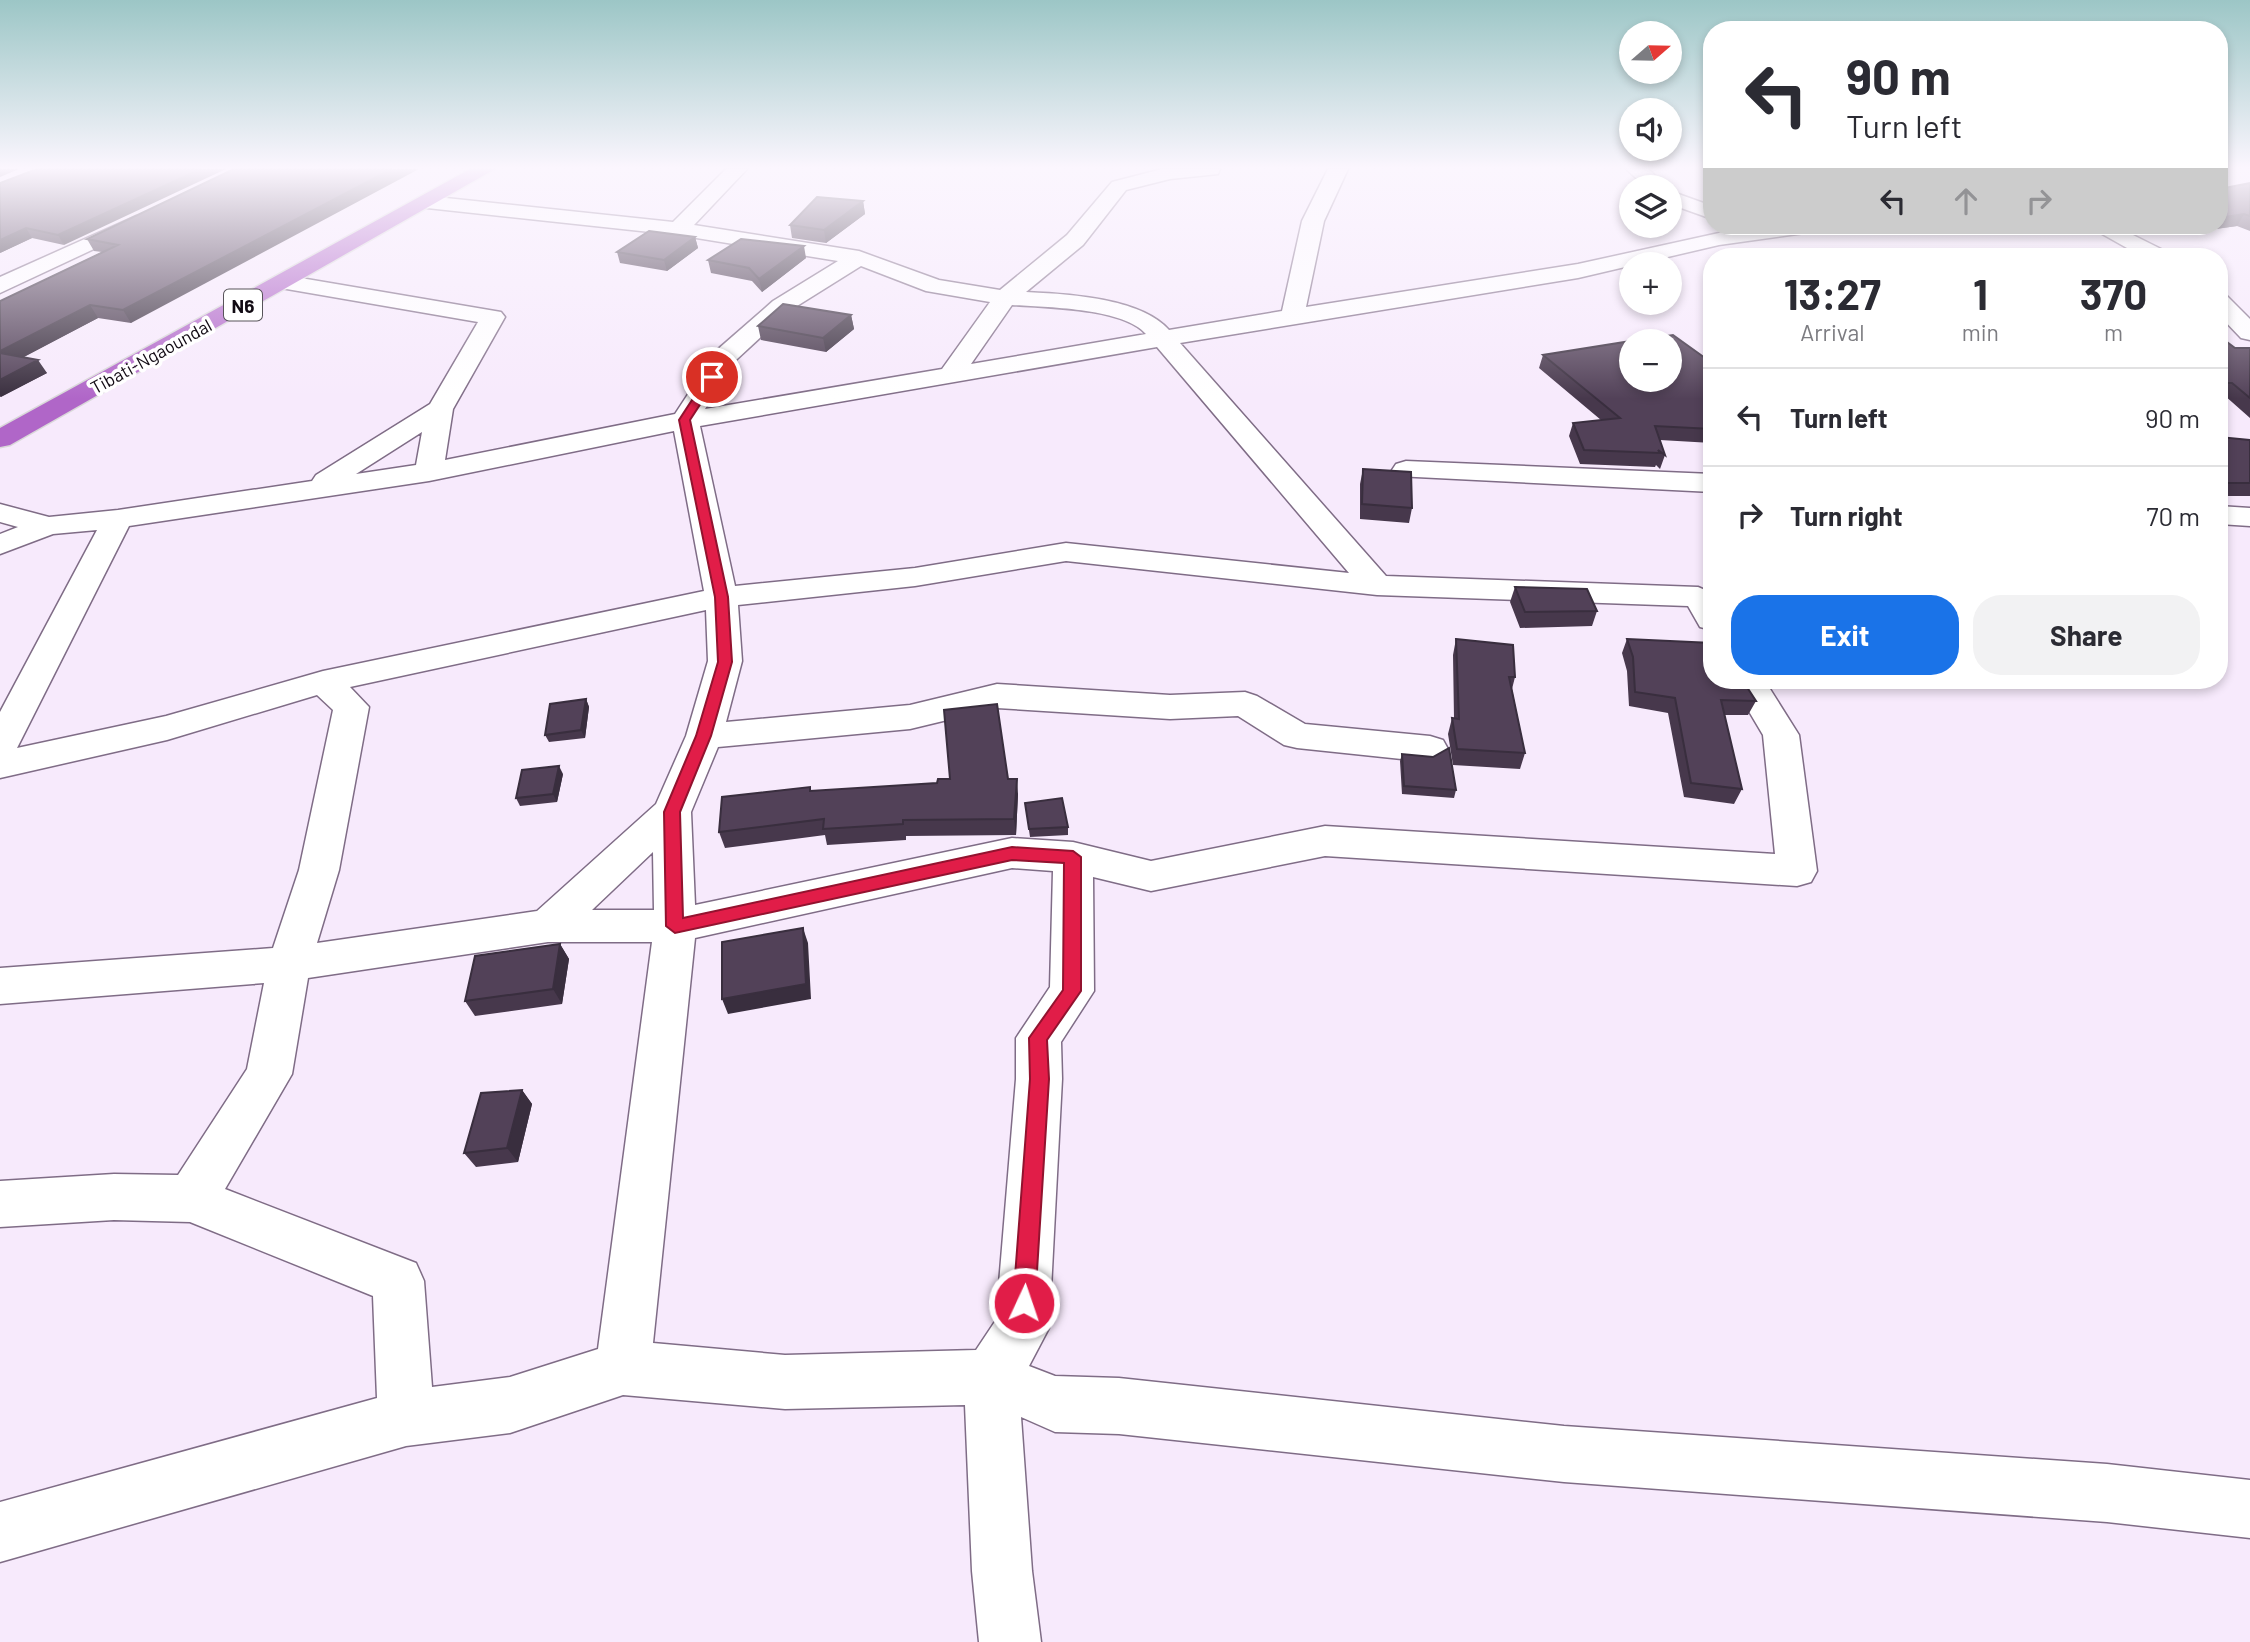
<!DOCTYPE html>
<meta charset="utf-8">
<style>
body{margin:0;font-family:Barlow,sans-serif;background:#f2f2f3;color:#2b2b33;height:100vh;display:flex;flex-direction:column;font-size:26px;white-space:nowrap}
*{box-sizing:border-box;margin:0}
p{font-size:23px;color:#7c7c81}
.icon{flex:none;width:38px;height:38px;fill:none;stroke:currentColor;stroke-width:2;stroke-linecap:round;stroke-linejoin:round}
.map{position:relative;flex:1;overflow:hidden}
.panel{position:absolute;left:1703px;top:248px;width:525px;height:441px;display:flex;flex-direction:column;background:#fff;border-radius:28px;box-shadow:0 4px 10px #0003}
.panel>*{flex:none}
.guide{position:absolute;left:1703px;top:21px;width:525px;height:214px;border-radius:28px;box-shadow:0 4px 10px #0003;background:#fff;color:#2b2b33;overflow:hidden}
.needle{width:46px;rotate:70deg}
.controls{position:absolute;left:1619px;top:21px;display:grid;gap:14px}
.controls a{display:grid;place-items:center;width:63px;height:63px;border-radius:50%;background:#fff;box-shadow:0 4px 10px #0003;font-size:35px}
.pin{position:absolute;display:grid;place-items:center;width:60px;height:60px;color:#fff;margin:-30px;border:4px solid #fff;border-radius:50%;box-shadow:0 2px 7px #0007}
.me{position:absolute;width:77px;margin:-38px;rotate:3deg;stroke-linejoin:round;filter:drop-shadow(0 0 5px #0008)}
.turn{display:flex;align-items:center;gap:24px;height:147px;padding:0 28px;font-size:32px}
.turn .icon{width:91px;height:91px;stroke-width:2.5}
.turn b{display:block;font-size:49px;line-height:60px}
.lanes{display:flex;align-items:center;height:66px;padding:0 28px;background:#0003;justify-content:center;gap:35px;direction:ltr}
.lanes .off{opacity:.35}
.eta{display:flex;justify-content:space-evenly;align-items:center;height:119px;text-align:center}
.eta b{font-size:42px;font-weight:700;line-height:49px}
.cta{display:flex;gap:14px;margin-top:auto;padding:14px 28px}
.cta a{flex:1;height:80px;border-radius:28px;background:#1a73e8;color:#fff;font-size:28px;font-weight:700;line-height:80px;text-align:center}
.cta a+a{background:#f2f2f3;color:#2b2b33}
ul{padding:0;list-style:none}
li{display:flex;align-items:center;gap:21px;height:98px;padding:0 28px;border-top:2px solid #e1e1e2}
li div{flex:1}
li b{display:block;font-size:26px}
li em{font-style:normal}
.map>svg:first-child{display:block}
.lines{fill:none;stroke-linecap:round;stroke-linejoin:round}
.minor-casing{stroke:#7f6c86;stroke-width:3}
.highway-casing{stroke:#d9d8d9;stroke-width:3}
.minor{fill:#fff;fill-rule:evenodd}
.highway{fill:#b066c8;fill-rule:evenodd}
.wall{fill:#47384c}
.shaded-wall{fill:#392e3e}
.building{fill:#524158;stroke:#392e3e;stroke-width:2}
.route{fill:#e11d48;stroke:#92132f;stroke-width:2}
.labels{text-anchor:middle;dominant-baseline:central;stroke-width:7;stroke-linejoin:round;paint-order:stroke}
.far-street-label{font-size:18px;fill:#110a13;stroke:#fff}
.shield{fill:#fff;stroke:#58545a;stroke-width:2}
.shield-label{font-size:19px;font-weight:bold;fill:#110a13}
</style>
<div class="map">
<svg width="2250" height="1642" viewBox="0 0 2250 1642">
<rect width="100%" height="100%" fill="#f7eafc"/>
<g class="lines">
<g class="minor-casing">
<path id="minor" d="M 726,169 L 747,169 L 694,225 L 859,251 L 939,280 L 1000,290 L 1067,235 L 1112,182 L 1162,169 L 1220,169 L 1218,174 L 1170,179 L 1126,190 L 1083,245 L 1026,292 C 1068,294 1141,298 1169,330 L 1282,311 L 1302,221 L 1328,169 L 1348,169 L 1324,221 L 1306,307 L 1578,264 L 1719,233 L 1768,226 L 1822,226 L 1812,232 L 1719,245 L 1578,278 L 1180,343 L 1386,576 L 1698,587 L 1712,593 L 1712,630 L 1700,627 L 1688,606 L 1377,595 L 1066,561 L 915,586 L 738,605 L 742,661 L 726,722 L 910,705 L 997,684 L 1170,695 L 1245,692 L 1257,696 L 1305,724 L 1430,736 L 1443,740 L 1448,749 L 1443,758 L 1430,762 L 1297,748 L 1284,745 L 1238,716 L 1170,719 L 997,708 L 910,729 L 718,747 L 691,812 L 695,905 L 1012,838 L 1073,842 L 1151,861 L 1325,826 L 1775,854 L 1763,735 L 1731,681 L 1765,681 L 1799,735 L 1817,871 L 1811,882 L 1797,886 L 1325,856 L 1151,891 L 1093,877 L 1094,991 L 1061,1042 L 1062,1079 L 1049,1328 L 1029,1366 L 1055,1376 L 1119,1378 L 1564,1426 L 2107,1464 L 2250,1480 L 2250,1538 L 2107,1522 L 1564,1482 L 1119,1434 L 1055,1432 L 1021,1417 L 1032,1571 L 1041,1642 L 979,1642 L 972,1571 L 965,1405 L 785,1409 L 623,1395 L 510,1433 L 406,1446 L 0,1562 L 0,1502 L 377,1398 L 373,1296 L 190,1222 L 114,1220 L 0,1227 L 0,1181 L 114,1174 L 178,1175 L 247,1069 L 264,983 L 0,1004 L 0,968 L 273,948 L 299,870 L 333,710 L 317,695 L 167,740 L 0,778 L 0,712 L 97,530 L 53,534 L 0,554 L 0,534 L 18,527 L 0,522 L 0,504 L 49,517 L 118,510 L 312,481 L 316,475 L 430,404 L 478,322 L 275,287 L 272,282 L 275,277 L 283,275 L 501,312 L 505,317 L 453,409 L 445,460 L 675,414 L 717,350 L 773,301 L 838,261 L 678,235 L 427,208 L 417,202 L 427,196 L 673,222 ZM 861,266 L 926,291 L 990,302 L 942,369 L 705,409 L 736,360 L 789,311 ZM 1012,305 C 1045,307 1124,308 1146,334 L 971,364 ZM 1157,347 L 1349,573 L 1066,543 L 915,568 L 735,586 L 700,426 ZM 674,431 L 704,591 L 323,671 L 166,716 L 17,748 L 129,526 L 429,481 ZM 422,432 L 416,465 L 356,474 ZM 706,610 L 708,661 L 686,736 L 656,804 L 537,911 L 317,943 L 339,870 L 369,707 L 350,687 ZM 653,852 L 654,910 L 592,910 ZM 1012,868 L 1053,871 L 1050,987 L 1016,1038 L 1016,1079 L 996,1320 L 976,1350 L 785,1355 L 653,1343 L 695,938 ZM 548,942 L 652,942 L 598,1349 L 510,1377 L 432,1387 L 424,1281 L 416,1263 L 225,1189 L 292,1074 L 308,978 Z
M 1626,169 L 1648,169 L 1668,187 L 1646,187 Z
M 1670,191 L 1712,206 L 1712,219 L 1670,204 Z
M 136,216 L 147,222 L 143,226 L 0,293 L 0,277 Z
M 2088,226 L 2115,226 L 2167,252 L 2170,257 L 2143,257 Z
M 2219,294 L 2227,296 L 2250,319 L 2250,340 L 2241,338 L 2219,315 Z
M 1406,461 L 1712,474 L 1712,492 L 1396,476 L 1392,470 L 1396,464 Z
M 2219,506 L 2250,508 L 2250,526 L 2219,524 Z"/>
</g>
<g class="highway-casing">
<path id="highway" d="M 470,169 L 495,169 L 10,445 L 0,447 L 0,428 Z"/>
</g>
<use href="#minor" class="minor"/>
<use href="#highway" class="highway"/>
</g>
<path class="wall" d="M 37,169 L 64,245 L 32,238 L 0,253 Z
M 234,169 L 131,323 L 98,318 L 23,357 L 47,373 L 0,397 L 0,301 L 102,252 L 94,251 L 87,239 Z
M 2250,183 L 2250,231 L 2237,226 L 2180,234 L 2163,226 L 2219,226 Z
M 863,201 L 865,214 L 826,243 L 792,238 L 790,225 Z
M 695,237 L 698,248 L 667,271 L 620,263 L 617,252 Z
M 806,258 L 762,292 L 752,281 L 711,273 L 708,260 Z
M 851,315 L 854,329 L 826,352 L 761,340 L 758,326 Z
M 2219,336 L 2235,348 L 2250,348 L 2250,418 L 2224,395 L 2219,395 Z
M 1543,355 L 1712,363 L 1712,443 L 1660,440 L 1665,455 L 1660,469 L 1656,465 L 1655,467 L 1580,464 L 1569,436 L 1573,423 L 1601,420 L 1539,368 Z
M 2219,437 L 2250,440 L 2250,496 L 2219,496 Z
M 1363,469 L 1412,508 L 1409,523 L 1360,519 L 1360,484 Z
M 1515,587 L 1597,611 L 1592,626 L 1520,628 L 1510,602 Z
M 1456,639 L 1515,677 L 1512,689 L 1525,753 L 1520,769 L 1453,765 L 1448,734 L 1452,718 L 1454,718 L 1453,655 Z
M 1627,639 L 1756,701 L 1748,715 L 1724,715 L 1742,789 L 1734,804 L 1684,797 L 1668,713 L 1629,706 L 1627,671 L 1622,653 Z
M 586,699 L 589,707 L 585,738 L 549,742 L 545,735 Z
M 1402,754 L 1433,757 L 1456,790 L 1454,798 L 1402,794 L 1400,761 Z
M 563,774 L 557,802 L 520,806 L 516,798 Z
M 1008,779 L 1018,794 L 1016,835 L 906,836 L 906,840 L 827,845 L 825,835 L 725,848 L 719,832 L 810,787 L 811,791 Z
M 1025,803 L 1068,827 L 1068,835 L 1030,837 Z
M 560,944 L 569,959 L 562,1004 L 475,1016 L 465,1001 Z
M 522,1090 L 532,1104 L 518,1162 L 476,1167 L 464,1153 Z"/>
<path class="shaded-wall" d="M 0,169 L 19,169 L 0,177 Z
M 201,169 L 226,169 L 64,245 L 58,235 Z
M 392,169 L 419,169 L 131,323 L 123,310 Z
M 863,201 L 865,214 L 826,243 L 824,230 Z
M 2244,214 L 2237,226 L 2180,234 L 2185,226 L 2219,226 L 2219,218 Z
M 26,228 L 32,238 L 0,253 L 0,240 Z
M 695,237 L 698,248 L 667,271 L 664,260 Z
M 804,246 L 806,258 L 762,292 L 759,279 Z
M 90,305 L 98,318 L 7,366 L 0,356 L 0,351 Z
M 851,315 L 854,329 L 826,352 L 823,338 Z
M 38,360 L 47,373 L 1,397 L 0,395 L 0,380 Z
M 586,699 L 589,707 L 585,738 L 581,730 Z
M 559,766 L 563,774 L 557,802 L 553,794 Z
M 1017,779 L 1018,794 L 1016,835 L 1014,819 Z
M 803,928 L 808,943 L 811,999 L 728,1014 L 722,999 Z
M 560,944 L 569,959 L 562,1004 L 553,989 Z
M 522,1090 L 532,1104 L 518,1162 L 507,1148 Z"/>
<path class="building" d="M 37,169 L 201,169 L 58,235 L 26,228 L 0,240 L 0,183 Z
M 234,169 L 392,169 L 123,310 L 90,305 L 0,351 L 0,301 L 118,245 L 87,239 Z
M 2250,183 L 2250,216 L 2244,214 L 2219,218 L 2219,189 Z
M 817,197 L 863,201 L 824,230 L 790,225 Z
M 649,231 L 695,237 L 664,260 L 617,252 Z
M 741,239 L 804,246 L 759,279 L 749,268 L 708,260 Z
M 783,304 L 851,315 L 823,338 L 758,326 Z
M 1673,335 L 1712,363 L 1712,429 L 1655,426 L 1665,455 L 1658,450 L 1660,453 L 1584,450 L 1573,423 L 1620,418 L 1543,355 L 1631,341 L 1631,380 L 1670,380 L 1670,341 L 1632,341 Z
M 2219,336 L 2235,348 L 2250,348 L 2250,398 L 2232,383 L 2219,383 Z
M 0,353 L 38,360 L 0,380 Z
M 2219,437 L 2250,440 L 2250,483 L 2225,483 L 2219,478 Z
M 1363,469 L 1411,472 L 1412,508 L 1362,504 Z
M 1515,587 L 1587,589 L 1597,611 L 1525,612 Z
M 1456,639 L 1513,645 L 1515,677 L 1509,677 L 1525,753 L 1457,749 L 1452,718 L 1459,719 Z
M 1627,639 L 1712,643 L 1712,681 L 1743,681 L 1756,701 L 1721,700 L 1742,789 L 1691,783 L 1675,698 L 1635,692 L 1633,657 Z
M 586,699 L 581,730 L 545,735 L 550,704 Z
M 997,704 L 1008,779 L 1017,779 L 1014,819 L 903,820 L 903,824 L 823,829 L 824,819 L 719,832 L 722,797 L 810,787 L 810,791 L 937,783 L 938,779 L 950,779 L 944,710 Z
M 1449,748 L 1456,790 L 1404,786 L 1402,754 L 1433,757 Z
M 559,766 L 553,794 L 516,798 L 522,770 Z
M 1062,798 L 1068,827 L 1029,829 L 1025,803 Z
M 803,928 L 806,984 L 722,999 L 722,942 Z
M 560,944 L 553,989 L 465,1001 L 475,956 Z
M 522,1090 L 507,1148 L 464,1153 L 481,1093 Z"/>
<linearGradient id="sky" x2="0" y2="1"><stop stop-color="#9cc6c6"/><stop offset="0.42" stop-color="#fbf6fe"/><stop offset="1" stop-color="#fbf6fe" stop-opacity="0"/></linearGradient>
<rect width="2250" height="399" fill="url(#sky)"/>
<path class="route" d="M 709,374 L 718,377 L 690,420 L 728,597 L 732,662 L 711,736 L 680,812 L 683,918 L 1012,847 L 1073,851 L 1081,857 L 1081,991 L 1047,1040 L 1049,1079 L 1035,1303 L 1031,1311 L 1024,1314 L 1016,1311 L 1013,1303 L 1030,1079 L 1029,1038 L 1063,990 L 1064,863 L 1012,860 L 675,933 L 666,926 L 664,812 L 696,736 L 718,662 L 715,597 L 679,420 Z"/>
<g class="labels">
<g class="far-street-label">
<text transform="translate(151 356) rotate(-29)">Tibati-Ngaoundal</text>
</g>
<rect class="shield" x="224" y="289.5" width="38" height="31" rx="5"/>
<g class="shield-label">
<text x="243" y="305">N6</text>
</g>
</g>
</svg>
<div class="controls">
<a><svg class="needle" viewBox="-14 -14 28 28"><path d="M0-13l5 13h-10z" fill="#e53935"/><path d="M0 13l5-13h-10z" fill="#7c7c81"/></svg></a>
<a><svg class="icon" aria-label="sound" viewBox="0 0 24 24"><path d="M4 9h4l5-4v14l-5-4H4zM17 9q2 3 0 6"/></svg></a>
<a><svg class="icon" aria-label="layers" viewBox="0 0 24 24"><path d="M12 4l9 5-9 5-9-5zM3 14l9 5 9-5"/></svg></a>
<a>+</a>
<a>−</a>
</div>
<div class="pin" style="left:712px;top:377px;background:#d93025"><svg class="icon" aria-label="arrive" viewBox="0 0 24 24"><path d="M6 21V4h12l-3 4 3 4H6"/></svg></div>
<svg class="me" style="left:1024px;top:1303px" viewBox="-20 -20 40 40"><circle r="17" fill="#e11d48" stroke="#fff" stroke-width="3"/><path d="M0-11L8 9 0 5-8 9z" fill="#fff"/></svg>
<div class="guide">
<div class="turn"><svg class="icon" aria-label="left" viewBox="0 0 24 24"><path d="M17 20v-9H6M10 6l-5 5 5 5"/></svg><div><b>90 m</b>Turn left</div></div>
<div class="lanes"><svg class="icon" aria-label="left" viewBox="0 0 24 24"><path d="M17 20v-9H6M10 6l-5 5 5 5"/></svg><svg class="icon off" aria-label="ahead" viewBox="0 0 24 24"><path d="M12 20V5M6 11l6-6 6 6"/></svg><svg class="icon off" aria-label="right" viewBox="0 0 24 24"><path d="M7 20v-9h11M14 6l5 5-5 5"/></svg></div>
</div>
<section class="panel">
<div class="eta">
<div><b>13:27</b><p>Arrival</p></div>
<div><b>1</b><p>min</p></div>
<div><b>370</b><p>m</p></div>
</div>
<ul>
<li><svg class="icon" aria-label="left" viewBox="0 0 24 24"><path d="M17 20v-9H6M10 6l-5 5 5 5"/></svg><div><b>Turn left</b></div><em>90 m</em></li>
<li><svg class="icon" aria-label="right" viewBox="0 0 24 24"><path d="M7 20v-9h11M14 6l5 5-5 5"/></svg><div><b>Turn right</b></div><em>70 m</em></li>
</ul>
<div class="cta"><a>Exit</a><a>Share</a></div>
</section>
</div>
